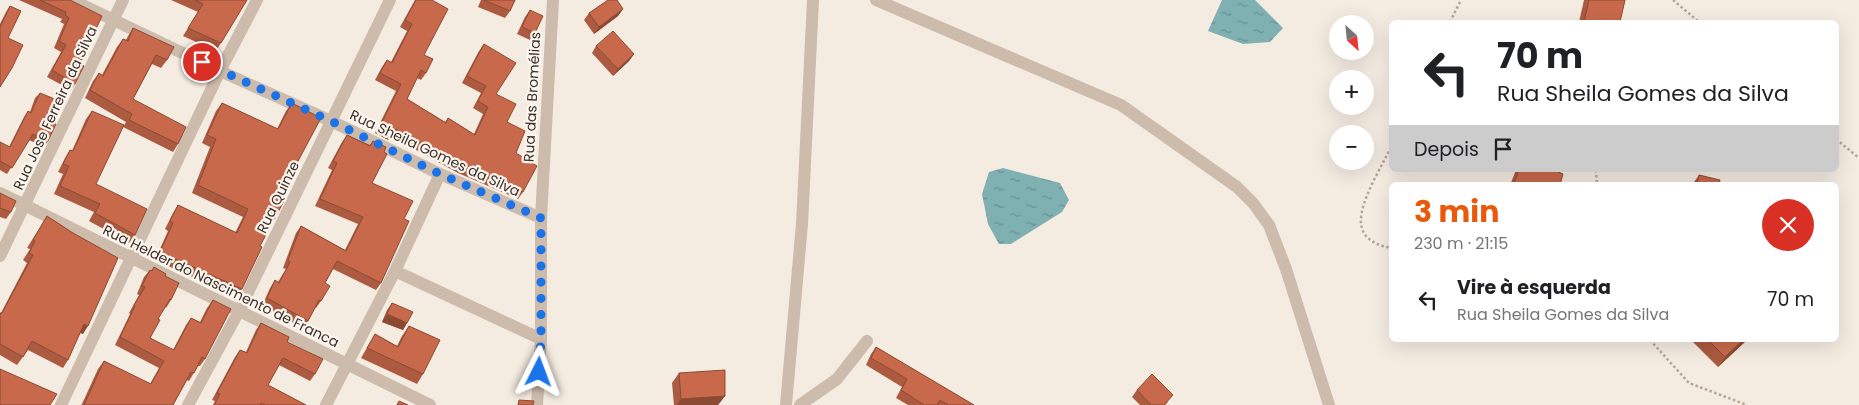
<!DOCTYPE html>
<html lang="pt">
<meta charset="utf-8">
<style>
body{margin:0;font-family:Poppins,sans-serif;background:#f2f2f2;color:#202124;height:100vh;display:flex;flex-direction:column;font-size:19px;white-space:nowrap}
*{box-sizing:border-box;margin:0}
p{font-size:16px;color:#757577}
.icon{flex:none;width:28px;height:28px;fill:none;stroke:currentColor;stroke-width:2;stroke-linecap:round;stroke-linejoin:round}
.map{position:relative;flex:1;overflow:hidden}
.side{position:absolute;left:1389px;top:182px;width:450px;height:160px;display:flex;flex-direction:column;background:#fff;border-radius:8px;box-shadow:0 5px 20px #0002}
.side>*{flex:none}
.banner{position:absolute;left:1389px;top:20px;width:450px;height:152px;border-radius:8px;box-shadow:0 5px 20px #0002;background:#fff;color:#202124;overflow:hidden}
.needle{width:32px;rotate:153deg}
.buttons{position:absolute;left:1329px;top:15px;display:grid;gap:10px}
.buttons a{display:grid;place-items:center;width:45px;height:45px;border-radius:50%;background:#fff;box-shadow:0 5px 20px #0002;font-size:25px}
.pin{position:absolute;display:grid;place-items:center;width:42px;height:42px;color:#fff;margin:-21px;border:2px solid #fff;border-radius:50%;box-shadow:0 1px 5px #0007}
.me{position:absolute;width:55px;margin:-28px;rotate:3deg;stroke-linejoin:round;filter:drop-shadow(0 0 4px #0008)}
.turn{display:flex;align-items:center;gap:18px;height:105px;padding:0 25px;font-size:22px}
.turn .icon{width:65px;height:65px;stroke-width:2.5}
.turn b{display:block;font-size:35px;line-height:42px}
.then{display:flex;align-items:center;height:48px;padding:0 25px;background:#0003;gap:10px;font-size:19px}
.round{display:grid;place-items:center;flex:none;width:52px;height:52px;border-radius:26px;background:#f2f2f2}
.head{display:flex;align-items:center;justify-content:space-between;height:85px;padding:0 25px}
h1{font-size:30px;font-weight:700;line-height:38px;color:#ea580c}
ul{padding:0;list-style:none}
li{display:flex;align-items:center;gap:15px;height:65px;padding:0 25px}
li div{flex:1}
li b{display:block;font-size:19px}
li em{font-style:normal}
.map>svg:first-child{display:block}
.water{fill:url(#water-ripples)}
.lines{fill:none;stroke-linecap:round;stroke-linejoin:round}
.path{stroke:#b9a596;stroke-width:2.5;stroke-dasharray:2.5 2.5;stroke-linecap:butt}
.minor{stroke:#cdbbac;stroke-width:12}
.wall{fill:#ac5a40}
.shaded-wall{fill:#8c4a34}
.building{fill:#c8694b;stroke:#8c4a34}
.route{stroke:#1a73e8;stroke-width:9;stroke-dasharray:0 16.2}
.labels{text-anchor:middle;dominant-baseline:central;stroke-width:4.5;stroke-linejoin:round;paint-order:stroke}
.street-label{font-size:14px;fill:#3b302b;stroke:#fbf5ee}
</style>
<div class="map">
<svg width="1859" height="405" viewBox="0 0 1859 405">
<defs>
<pattern id="water-ripples" width="26" height="14" patternUnits="userSpaceOnUse" patternTransform="scale(1.25)"><rect width="26" height="14" fill="#7fb0b2"/><path d="M2 4q2-2 4 0t4 0M15 11q2-2 4 0t4 0" fill="none" stroke="#699091"/></pattern>
</defs>
<rect width="100%" height="100%" fill="#f4ebe1"/>
<path class="water" d="M 1222,0 L 1255,0 L 1283,28 L 1270,42 L 1243,44 L 1208,31 Z
M 1003,168 L 1060,183 L 1069,200 L 1062,212 L 1011,244 L 999,244 L 988,224 L 982,194 L 989,172 Z"/>
<g class="lines">
<path class="path" d="M 1673,0 L 1699,22
M 1450,22 L 1461,0
M 1836,139 L 1859,158
M 1391,147 C 1385,159 1379,170 1373,182 C 1359,212 1349,240 1391,248
M 1596,170 L 1597,185
M 1650,340 L 1689,383 L 1747,405"/>
<path class="minor" d="M 72,0 L 220,71 L 331,121 L 440,174 L 541,218
M 876,0 L 1121,105 L 1237,187 L 1253,203 L 1269,225 L 1286,269 L 1329,405
M 0,193 L 430,405
M 0,256 L 123,0
M 395,271 L 541,339
M 61,405 L 220,71 L 257,0
M 188,405 L 239,311 L 390,0
M 326,405 L 395,271 L 440,174
M 537,405 L 541,339 L 541,218 L 553,0
M 786,405 L 802,224 L 813,0
M 800,405 L 837,379 L 867,341"/>
</g>
<path class="wall" d="M 19,0 L 70,0 L 80,64 L 75,84 L 71,90 L 47,77 L 61,52 L 54,48 L 64,24 L 60,22 L 62,19 Z
M 171,0 L 247,0 L 216,51 L 183,36 L 198,12 Z
M 415,0 L 432,0 L 424,55 L 426,73 L 421,80 L 417,78 L 407,99 L 445,122 L 448,118 L 474,134 L 483,114 L 473,108 L 481,93 L 462,83 L 479,51 L 484,44 L 496,94 L 507,122 L 516,153 L 523,192 L 518,199 L 458,173 L 391,136 L 388,140 L 375,133 L 396,91 L 375,80 L 382,67 L 387,60 L 391,62 L 407,31 L 400,27 Z
M 481,0 L 515,0 L 510,11 L 505,18 L 478,7 Z
M 1584,0 L 1625,0 L 1620,22 L 1579,22 Z
M 10,6 L 8,38 L 0,87 L 0,24 L 6,12 Z
M 623,9 L 618,16 L 594,34 L 584,20 L 589,13 Z
M 530,10 L 535,33 L 530,40 L 517,34 L 525,17 Z
M 133,28 L 167,60 L 161,68 L 152,64 L 133,99 L 178,144 L 173,152 L 123,127 L 126,122 L 85,98 L 93,81 L 99,73 L 102,75 L 117,47 L 123,39 L 126,40 L 128,36 Z
M 596,46 L 634,54 L 629,61 L 613,76 L 592,53 Z
M 40,93 L 54,123 L 48,141 L 44,147 L 29,140 L 7,174 L 0,170 L 0,142 L 9,147 L 24,117 L 28,111 L 30,112 L 35,98 Z
M 222,103 L 277,129 L 286,111 L 292,103 L 289,178 L 260,246 L 242,289 L 237,297 L 155,260 L 168,231 L 165,229 L 173,213 L 178,205 L 235,233 L 243,217 L 192,193 L 210,147 L 202,143 L 216,111 Z
M 92,111 L 96,184 L 135,235 L 129,243 L 89,221 L 94,212 L 54,194 L 63,174 L 58,172 L 65,158 L 70,150 L 72,151 L 86,119 Z
M 347,135 L 370,145 L 373,141 L 384,152 L 372,183 L 404,219 L 381,283 L 376,290 L 333,269 L 325,283 L 321,301 L 316,308 L 315,308 L 308,321 L 303,328 L 262,306 L 270,288 L 275,280 L 278,282 L 286,269 L 283,268 L 296,233 L 301,226 L 345,250 L 358,224 L 315,206 L 332,170 L 328,168 L 342,142 Z
M 1516,170 L 1554,170 L 1560,185 L 1510,185 Z
M 1699,175 L 1719,185 L 1693,185 L 1694,182 Z
M 0,193 L 11,212 L 6,219 L 0,217 Z
M 47,216 L 83,334 L 80,333 L 68,360 L 63,368 L 28,350 L 17,365 L 0,355 L 0,313 L 1,313 L 27,263 L 23,260 L 30,249 L 27,248 Z
M 154,267 L 165,276 L 171,300 L 166,308 L 165,307 L 158,319 L 150,338 L 173,350 L 186,325 L 191,318 L 200,322 L 207,308 L 213,300 L 205,359 L 200,366 L 198,366 L 189,381 L 187,380 L 173,405 L 81,405 L 82,404 L 98,369 L 104,361 L 150,384 L 159,368 L 115,345 L 130,314 L 129,313 L 139,295 L 137,294 L 144,277 L 150,270 L 151,271 Z
M 392,303 L 407,323 L 403,330 L 382,322 L 387,310 Z
M 261,323 L 287,342 L 315,374 L 310,381 L 279,365 L 268,385 L 306,405 L 213,405 L 215,401 L 212,400 L 235,357 L 240,350 L 246,352 L 256,330 Z
M 409,326 L 423,374 L 417,384 L 361,358 L 375,334 L 397,346 L 402,336 Z
M 1692,340 L 1747,340 L 1718,367 L 1692,341 Z
M 876,347 L 974,405 L 908,405 L 896,398 L 902,387 L 866,365 L 871,354 Z
M 679,373 L 725,396 L 718,405 L 674,405 L 672,383 Z
M 1137,390 L 1168,402 L 1165,405 L 1140,405 L 1132,397 Z"/>
<path class="shaded-wall" d="M 623,9 L 618,16 L 594,34 L 599,27 Z
M 634,54 L 629,61 L 613,76 L 618,69 Z
M 387,314 L 407,323 L 403,330 L 382,322 Z
M 84,324 L 88,326 L 83,334 L 79,332 Z
M 1743,340 L 1747,340 L 1718,367 L 1725,357 Z
M 725,396 L 718,405 L 677,405 L 681,399 Z"/>
<path class="building" d="M 40,0 L 70,0 L 102,16 L 80,64 L 84,66 L 75,84 L 52,70 L 66,45 L 59,41 L 69,18 L 65,15 L 66,12 Z
M 195,0 L 247,0 L 221,43 L 188,28 L 203,4 Z
M 416,0 L 432,0 L 448,9 L 424,55 L 433,59 L 426,73 L 421,70 L 407,99 L 446,123 L 448,118 L 475,135 L 488,107 L 478,101 L 486,86 L 467,76 L 484,44 L 516,63 L 496,94 L 516,104 L 507,122 L 525,131 L 516,153 L 537,166 L 523,192 L 462,166 L 395,129 L 393,133 L 380,126 L 401,84 L 380,73 L 387,60 L 392,63 L 412,24 L 405,20 Z
M 484,0 L 515,0 L 510,11 Z
M 608,0 L 617,0 L 623,9 L 599,27 L 589,13 Z
M 1589,0 L 1625,0 L 1620,22 L 1584,22 Z
M 10,6 L 21,11 L 8,38 L 23,45 L 12,68 L 0,87 L 0,27 Z
M 530,10 L 543,16 L 535,33 L 522,27 Z
M 133,28 L 174,47 L 167,60 L 156,55 L 133,99 L 186,127 L 178,144 L 129,120 L 132,114 L 90,90 L 99,73 L 103,76 L 123,39 L 128,41 Z
M 613,31 L 634,54 L 618,69 L 596,46 Z
M 40,93 L 62,102 L 54,123 L 56,124 L 48,141 L 33,134 L 12,168 L 0,161 L 0,142 L 10,147 L 28,111 L 31,113 Z
M 222,103 L 278,129 L 292,103 L 321,118 L 289,178 L 290,179 L 281,197 L 285,199 L 260,246 L 262,247 L 242,289 L 160,252 L 173,223 L 170,221 L 178,205 L 237,233 L 248,209 L 198,185 L 216,139 L 207,135 Z
M 92,111 L 124,125 L 96,184 L 147,209 L 135,235 L 95,213 L 100,204 L 60,186 L 69,166 L 63,164 L 70,150 L 73,151 Z
M 347,135 L 370,146 L 373,141 L 386,147 L 384,152 L 387,154 L 372,183 L 413,201 L 404,219 L 409,221 L 381,283 L 337,261 L 325,283 L 330,286 L 321,301 L 319,300 L 308,321 L 267,298 L 275,280 L 279,283 L 290,262 L 288,260 L 301,226 L 346,251 L 363,217 L 320,199 L 337,163 L 333,161 Z
M 1519,170 L 1554,170 L 1563,174 L 1560,185 L 1513,185 Z
M 1699,175 L 1720,180 L 1719,185 L 1697,185 Z
M 0,193 L 16,201 L 11,212 L 0,208 Z
M 47,216 L 73,233 L 118,258 L 88,326 L 84,324 L 68,360 L 32,341 L 23,357 L 0,344 L 0,313 L 2,313 L 33,255 L 29,253 L 35,241 L 33,240 Z
M 154,267 L 166,274 L 165,276 L 179,283 L 171,300 L 170,299 L 158,319 L 160,320 L 150,338 L 174,350 L 191,318 L 201,323 L 213,300 L 231,309 L 205,359 L 202,357 L 194,373 L 191,372 L 173,405 L 84,405 L 104,361 L 151,384 L 164,361 L 120,337 L 135,306 L 134,305 L 145,287 L 142,286 L 150,270 L 152,271 Z
M 392,303 L 413,312 L 407,323 L 387,314 Z
M 261,323 L 289,337 L 287,342 L 323,359 L 315,374 L 283,358 L 268,385 L 306,405 L 265,405 L 261,403 L 260,405 L 214,405 L 220,394 L 217,393 L 240,350 L 247,353 Z
M 409,326 L 440,340 L 423,374 L 367,348 L 375,334 L 398,347 Z
M 1708,340 L 1743,340 L 1725,357 Z
M 876,347 L 974,405 L 948,405 L 940,400 L 937,405 L 924,405 L 901,390 L 907,379 L 871,358 Z
M 0,369 L 57,394 L 50,405 L 0,405 Z
M 725,370 L 725,396 L 681,399 L 679,373 Z
M 1152,374 L 1173,395 L 1164,405 L 1151,405 L 1137,390 Z
M 519,400 L 534,401 L 533,405 L 518,405 Z
M 399,401 L 408,405 L 397,405 Z"/>
<g class="lines">
<path class="route" d="M 202,62 L 331,121 L 440,174 L 541,218 L 541,339 L 539,372"/>
</g>
<g class="labels">
<g class="street-label">
<text transform="translate(532 97) rotate(-87)">Rua das Bromélias</text>
<text transform="translate(55 108) rotate(-65)">Rua Jose Ferreira da Silva</text>
<text transform="translate(435 153) rotate(25)">Rua Sheila Gomes da Silva</text>
<text transform="translate(278 197) rotate(-64)">Rua Quinze</text>
<text transform="translate(221 286) rotate(26)">Rua Helder do Nascimento de Franca</text>
</g>
</g>
</svg>
<div class="buttons">
<a><svg class="needle" viewBox="-14 -14 28 28"><path d="M0-13l5 13h-10z" fill="#e53935"/><path d="M0 13l5-13h-10z" fill="#757577"/></svg></a>
<a>+</a>
<a>−</a>
</div>
<div class="pin" style="left:202px;top:62px;background:#d93025"><svg class="icon" aria-label="arrive" viewBox="0 0 24 24"><path d="M6 21V4h12l-3 4 3 4H6"/></svg></div>
<svg class="me" style="left:539px;top:372px" viewBox="-20 -20 40 40"><path d="M0-17L14 15 0 8-14 15z" fill="#1a73e8" stroke="#fff" stroke-width="4"/></svg>
<div class="banner">
<div class="turn"><svg class="icon" aria-label="left" viewBox="0 0 24 24"><path d="M17 20v-9H6M10 6l-5 5 5 5"/></svg><div><b>70 m</b>Rua Sheila Gomes da Silva</div></div>
<div class="then">Depois<svg class="icon" aria-label="arrive" viewBox="0 0 24 24"><path d="M6 21V4h12l-3 4 3 4H6"/></svg></div>
</div>
<section class="side">
<div class="head"><div><h1>3 min</h1><p>230 m · 21:15</p></div><a class="round" style="background:#d93025;color:#fff"><svg class="icon" aria-label="close" viewBox="0 0 24 24"><path d="M6 6l12 12M18 6L6 18"/></svg></a></div>
<ul>
<li><svg class="icon" aria-label="left" viewBox="0 0 24 24"><path d="M17 20v-9H6M10 6l-5 5 5 5"/></svg><div><b>Vire à esquerda</b><p>Rua Sheila Gomes da Silva</p></div><em>70 m</em></li>
</ul>
</section>
</div>
